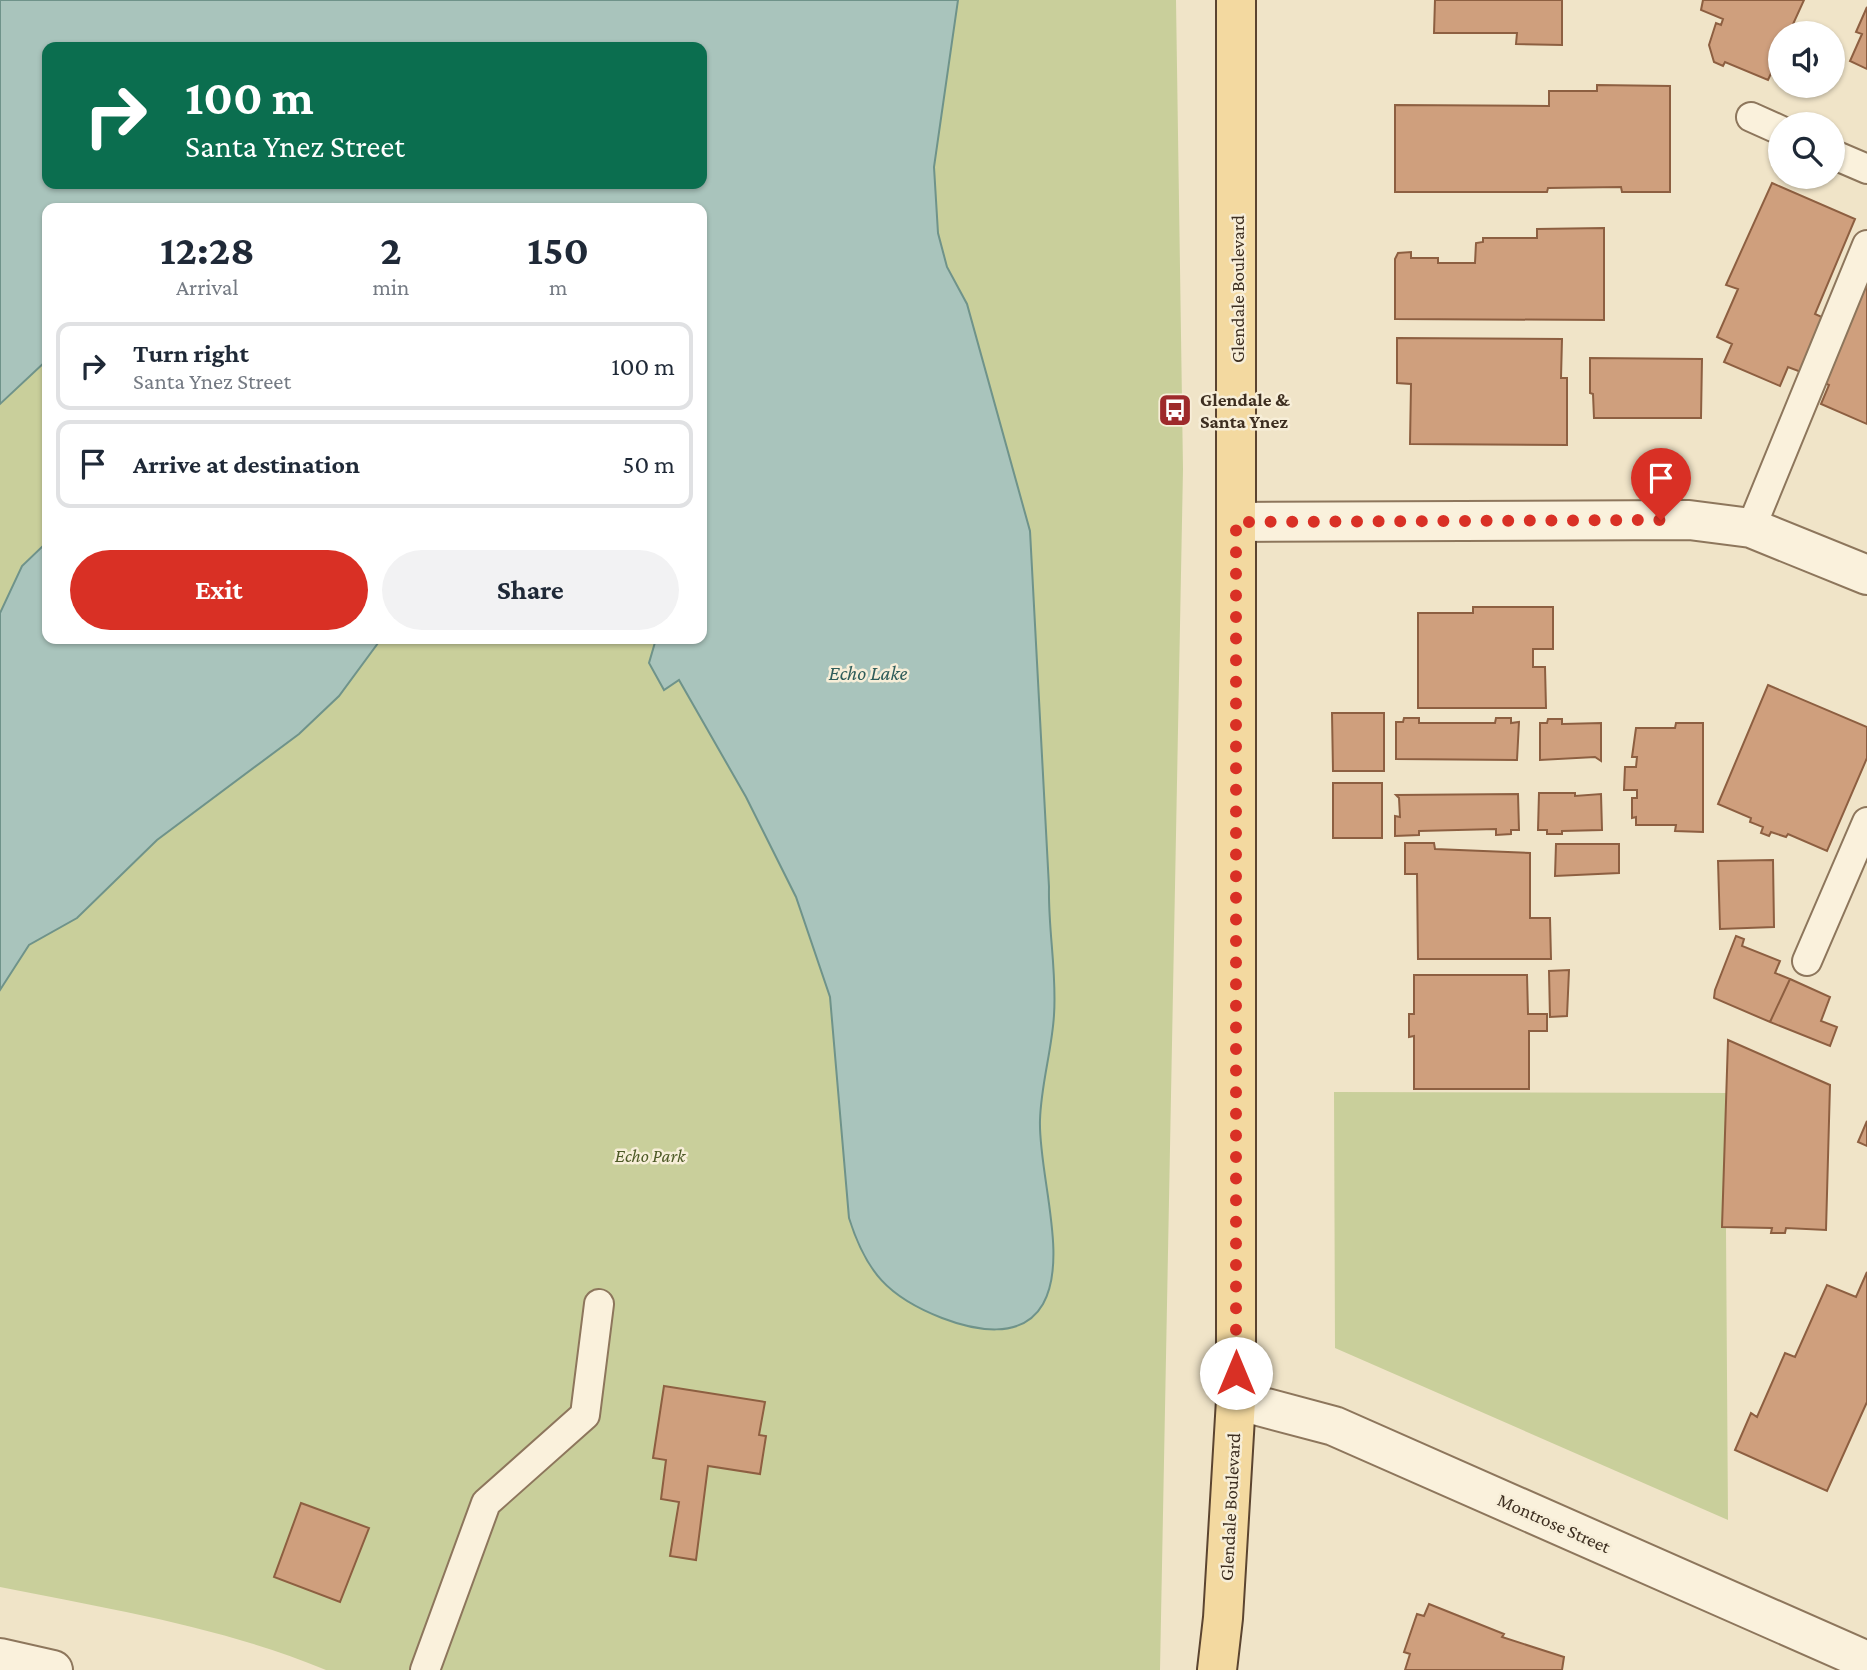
<!DOCTYPE html>
<style>
body{margin:0;font-family:"Crimson Pro",serif;background:#f2f2f3;color:#1f2937;height:100vh;display:flex;flex-direction:column;font-size:26px;white-space:nowrap}
*{box-sizing:border-box;margin:0}
p{font-size:23px;color:#747a83}
.icon{flex:none;width:38px;height:38px;fill:none;stroke:currentColor;stroke-width:2;stroke-linecap:round;stroke-linejoin:round}
.map{position:relative;flex:1;overflow:hidden}
.drawer{position:absolute;left:42px;top:203px;width:665px;height:441px;display:flex;flex-direction:column;background:#fff;border-radius:14px;box-shadow:0 2px 5px #0004}
.drawer>*{flex:none}
.banner{position:absolute;left:42px;top:42px;width:665px;height:147px;border-radius:14px;box-shadow:0 2px 5px #0004;background:#0b6e4f;color:#fff;overflow:hidden}
.controls{position:absolute;left:1768px;top:21px;display:grid;gap:14px}
.controls a{display:grid;place-items:center;width:77px;height:77px;border-radius:50%;background:#fff;box-shadow:0 2px 5px #0004;font-size:35px}
.pin{position:absolute;display:grid;place-items:center;width:60px;height:60px;color:#fff;margin:-72px -30px;border-radius:50% 50% 50% 0;rotate:-45deg;box-shadow:0 0 7px #0007}
.pin .icon{rotate:45deg}
.me{position:absolute;width:77px;margin:-38px;rotate:0deg;stroke-linejoin:round;filter:drop-shadow(0 0 5px #0008)}
.turn{display:flex;align-items:center;gap:24px;height:147px;padding:0 28px;font-size:32px}
.turn .icon{width:91px;height:91px;stroke-width:2.5}
.turn b{display:block;font-size:49px;line-height:60px}
.eta{display:flex;justify-content:space-evenly;align-items:center;height:119px;text-align:center}
.eta b{font-size:42px;font-weight:700;line-height:49px}
.action{display:flex;gap:14px;margin-top:auto;padding:14px 28px}
.action a{flex:1;height:80px;border-radius:42px;background:#d93025;color:#fff;font-size:28px;font-weight:700;line-height:80px;text-align:center}
.action a+a{background:#f2f2f3;color:#1f2937}
ul{padding:0;list-style:none}
li{display:flex;align-items:center;gap:21px;height:88px;margin:0 14px 10px;padding:0 14px;border:4px solid #e0e1e3;border-radius:14px}
li div{flex:1}
li b{display:block;font-size:26px}
li em{font-style:normal}
.map>svg:first-child{display:block}
.green{fill:#c9cf9b;fill-rule:evenodd}
.water{fill:#a9c4bc;stroke:#6f938a;stroke-width:2;fill-rule:evenodd}
.building{fill:#cf9f7d;stroke:#8d5f41;stroke-width:2}
.lines{fill:none;stroke-linecap:round;stroke-linejoin:round}
.service-casing{stroke:#8d765c;stroke-width:32}
.minor-casing{stroke:#8d765c;stroke-width:42}
.tertiary-casing{stroke:#8d765c;stroke-width:42}
.primary-casing{stroke:#5b4430;stroke-width:42}
.service{stroke:#faf1dc;stroke-width:28}
.minor{stroke:#faf1dc;stroke-width:38}
.tertiary{stroke:#faf1dc;stroke-width:38}
.primary{stroke:#f3d9a0;stroke-width:38}
.route{stroke:#d93025;stroke-width:12;stroke-dasharray:0 21.6}
.labels{text-anchor:middle;dominant-baseline:central;stroke-width:5;stroke-linejoin:round;paint-order:stroke}
.street-label{font-size:19px;fill:#3d2e20;stroke:#f7eed8}
.poi-label{font-size:19px;font-weight:bold;fill:#3d2e20;stroke:#f7eed8;text-anchor:start}
.park-label{font-size:19px;font-style:italic;fill:#4d5a26;stroke:#f7eed8}
.water-label{font-size:21px;font-style:italic;fill:#2f5d5a;stroke:#f7eed8}
</style>
<div class="map">
<svg width="1867" height="1670" viewBox="0 0 1867 1670">
<rect width="100%" height="100%" fill="#f0e4c8"/>
<path class="green" d="M 0,0 L 1176,0 L 1183,469 L 1160,1670 L 326,1670 C 223,1627 109,1609 0,1587 ZM 47,47 L 702,47 L 702,184 L 47,184 ZM 47,208 L 702,208 L 702,639 L 47,639 Z
M 1334,1092 L 1732,1093 L 1726,1230 L 1728,1520 L 1335,1348 Z"/>
<path class="water" d="M 0,0 L 958,0 L 934,167 L 938,233 L 947,267 L 967,304 L 1030,531 L 1049,887 C 1048,930 1057,972 1054,1015 C 1052,1050 1041,1084 1040,1120 C 1038,1172 1069,1258 1043,1304 C 1022,1341 973,1330 942,1318 C 888,1297 866,1272 849,1218 L 830,997 L 796,897 L 746,797 L 679,680 L 664,690 L 649,663 L 656,639 L 702,639 L 702,208 L 47,208 L 47,360 L 0,404 ZM 47,47 L 702,47 L 702,184 L 47,184 Z
M 47,542 L 47,639 L 381,639 L 339,696 L 299,734 L 157,840 L 77,918 L 29,945 L 0,990 L 0,613 L 22,566 Z"/>
<path class="building" d="M 1435,0 L 1562,0 L 1562,45 L 1516,44 L 1517,33 L 1434,33 Z
M 1703,0 L 1804,0 L 1789,33 L 1780,33 L 1780,54 L 1768,80 L 1725,62 L 1723,66 L 1714,62 L 1709,45 L 1716,23 L 1721,25 L 1723,19 L 1701,10 Z
M 1867,7 L 1867,69 L 1850,61 L 1862,34 L 1856,32 Z
M 1597,85 L 1670,86 L 1670,192 L 1622,192 L 1621,187 L 1548,188 L 1547,192 L 1395,192 L 1395,105 L 1549,106 L 1549,91 L 1597,91 Z
M 1772,183 L 1855,219 L 1815,314 L 1824,318 L 1801,372 L 1788,367 L 1780,386 L 1724,362 L 1732,344 L 1717,337 L 1738,289 L 1726,285 Z
M 1604,228 L 1604,320 L 1395,319 L 1395,259 L 1398,253 L 1411,252 L 1411,258 L 1438,258 L 1438,263 L 1475,263 L 1476,243 L 1483,242 L 1483,238 L 1537,238 L 1537,229 Z
M 1867,263 L 1867,424 L 1821,404 L 1829,385 L 1816,379 Z
M 1397,338 L 1562,339 L 1561,378 L 1567,378 L 1567,445 L 1410,444 L 1411,384 L 1397,383 Z
M 1590,358 L 1702,359 L 1701,418 L 1594,418 L 1593,394 L 1590,393 Z
M 1473,607 L 1553,607 L 1553,649 L 1533,649 L 1533,667 L 1545,667 L 1546,708 L 1418,708 L 1418,613 L 1473,613 Z
M 1768,685 L 1867,727 L 1867,758 L 1827,851 L 1788,834 L 1786,837 L 1771,832 L 1769,836 L 1761,833 L 1763,827 L 1750,822 L 1751,818 L 1718,804 Z
M 1332,713 L 1384,713 L 1384,771 L 1333,771 Z
M 1404,718 L 1419,718 L 1419,723 L 1495,723 L 1496,718 L 1511,718 L 1511,723 L 1519,722 L 1517,760 L 1396,759 L 1396,722 L 1403,722 Z
M 1548,719 L 1562,719 L 1562,724 L 1601,723 L 1601,761 L 1595,757 L 1540,760 L 1540,723 L 1547,723 Z
M 1676,723 L 1703,723 L 1703,832 L 1675,831 L 1676,825 L 1636,825 L 1636,817 L 1632,818 L 1632,798 L 1637,798 L 1637,790 L 1624,790 L 1625,767 L 1636,767 L 1637,757 L 1632,757 L 1636,728 L 1675,728 Z
M 1333,783 L 1382,783 L 1382,838 L 1333,838 Z
M 1539,793 L 1575,793 L 1575,796 L 1601,794 L 1602,830 L 1562,831 L 1562,834 L 1547,834 L 1547,830 L 1538,830 Z
M 1518,794 L 1519,830 L 1511,830 L 1511,834 L 1496,835 L 1496,829 L 1419,831 L 1419,835 L 1395,836 L 1395,816 L 1400,817 L 1399,798 L 1396,795 Z
M 1405,843 L 1434,843 L 1435,849 L 1530,853 L 1530,918 L 1550,918 L 1551,959 L 1418,959 L 1417,874 L 1405,874 Z
M 1556,844 L 1619,844 L 1619,873 L 1555,876 Z
M 1773,860 L 1774,927 L 1720,929 L 1718,861 Z
M 1736,936 L 1744,939 L 1742,946 L 1780,961 L 1775,973 L 1790,979 L 1770,1022 L 1714,998 L 1715,990 Z
M 1569,970 L 1567,1016 L 1550,1017 L 1549,971 Z
M 1414,975 L 1527,975 L 1528,1014 L 1547,1014 L 1547,1031 L 1529,1031 L 1529,1089 L 1414,1089 L 1414,1036 L 1409,1037 L 1409,1014 L 1414,1014 Z
M 1790,979 L 1830,997 L 1821,1021 L 1837,1027 L 1830,1046 L 1770,1022 Z
M 1728,1040 L 1830,1085 L 1826,1230 L 1786,1228 L 1785,1233 L 1771,1233 L 1772,1228 L 1722,1227 Z
M 1867,1121 L 1867,1146 L 1858,1142 Z
M 1867,1272 L 1867,1402 L 1827,1491 L 1735,1450 L 1751,1413 L 1757,1417 L 1785,1353 L 1795,1357 L 1827,1285 L 1856,1297 Z
M 664,1386 L 765,1402 L 759,1435 L 766,1436 L 760,1474 L 708,1466 L 696,1560 L 670,1556 L 679,1502 L 661,1499 L 666,1460 L 653,1458 Z
M 301,1503 L 369,1528 L 340,1602 L 274,1577 Z
M 1429,1604 L 1504,1634 L 1502,1637 L 1564,1657 L 1562,1670 L 1405,1670 L 1410,1654 L 1404,1652 L 1417,1614 L 1424,1616 Z"/>
<g class="lines">
<g class="service-casing">
<path id="service" d="M 1751,117 L 1780,130
M 1832,154 L 1867,169
M 1751,528 L 1867,245
M 1807,961 L 1867,822
M 425,1670 L 486,1503 L 585,1415 L 599,1304"/>
</g>
<g class="minor-casing">
<path id="minor" d="M 1236,522 L 1689,520 L 1751,528 L 1867,575
M 1236,1400 L 1334,1426 L 1867,1661"/>
</g>
<g class="tertiary-casing">
<path id="tertiary" d="M 0,1658 L 53,1670"/>
</g>
<g class="primary-casing">
<path id="primary" d="M 1217,1670 L 1223,1618 L 1236,1400 L 1236,0"/>
</g>
<use href="#service" class="service"/>
<use href="#minor" class="minor"/>
<use href="#tertiary" class="tertiary"/>
<use href="#primary" class="primary"/>
</g>
<g class="lines">
<path class="route" d="M 1236,1373 L 1236,522 L 1661,520"/>
</g>
<defs>
<g id="bus-square" transform="scale(1.75)"><rect x="-9" y="-9" width="18" height="18" rx="4" fill="#9e2a2b" stroke="#f7eed8"/><path d="M-5-6H5V4H4V6H2V4H-2V6H-4V4H-5ZM-3.5-4V0h7V-4ZM-3.5 1.2v1.5H-2V1.2ZM2 1.2v1.5H3.5V1.2Z" fill="#fff"/></g>
</defs>
<g fill-rule="evenodd">
<use href="#bus-square" x="1175" y="410"/>
</g>
<g class="labels">
<g class="street-label">
<text transform="translate(1237 289) rotate(-90)">Glendale Boulevard</text>
<text transform="translate(1230 1507) rotate(-87)">Glendale Boulevard</text>
<text transform="translate(1554 1523) rotate(24)">Montrose Street</text>
</g>
<g class="poi-label">
<text x="1200" y="399">Glendale &amp;<tspan x="1200" dy="22">Santa Ynez</tspan></text>
</g>
<g class="park-label">
<text x="650" y="1155">Echo Park</text>
</g>
<g class="water-label">
<text x="868" y="673">Echo Lake</text>
</g>
</g>
</svg>
<div class="controls">
<a><svg class="icon" aria-label="sound" viewBox="0 0 24 24"><path d="M4 9h4l5-4v14l-5-4H4zM17 9q2 3 0 6"/></svg></a>
<a><svg class="icon" aria-label="search" viewBox="0 0 24 24"><circle cx="10" cy="10" r="6"/><path d="M15 15l6 6"/></svg></a>
</div>
<div class="pin" style="left:1661px;top:520px;background:#d93025"><svg class="icon" aria-label="arrive" viewBox="0 0 24 24"><path d="M6 21V4h12l-3 4 3 4H6"/></svg></div>
<svg class="me" style="left:1236px;top:1373px" viewBox="-20 -20 40 40"><circle r="19" fill="#fff"/><path d="M0-13L10 11 0 6-10 11z" fill="#d93025"/></svg>
<div class="banner">
<div class="turn"><svg class="icon" aria-label="right" viewBox="0 0 24 24"><path d="M7 20v-9h11M14 6l5 5-5 5"/></svg><div><b>100 m</b>Santa Ynez Street</div></div>
</div>
<section class="drawer">
<div class="eta">
<div><b>12:28</b><p>Arrival</p></div>
<div><b>2</b><p>min</p></div>
<div><b>150</b><p>m</p></div>
</div>
<ul>
<li><svg class="icon" aria-label="right" viewBox="0 0 24 24"><path d="M7 20v-9h11M14 6l5 5-5 5"/></svg><div><b>Turn right</b><p>Santa Ynez Street</p></div><em>100 m</em></li>
<li><svg class="icon" aria-label="arrive" viewBox="0 0 24 24"><path d="M6 21V4h12l-3 4 3 4H6"/></svg><div><b>Arrive at destination</b></div><em>50 m</em></li>
</ul>
<div class="action"><a>Exit</a><a>Share</a></div>
</section>
</div>
